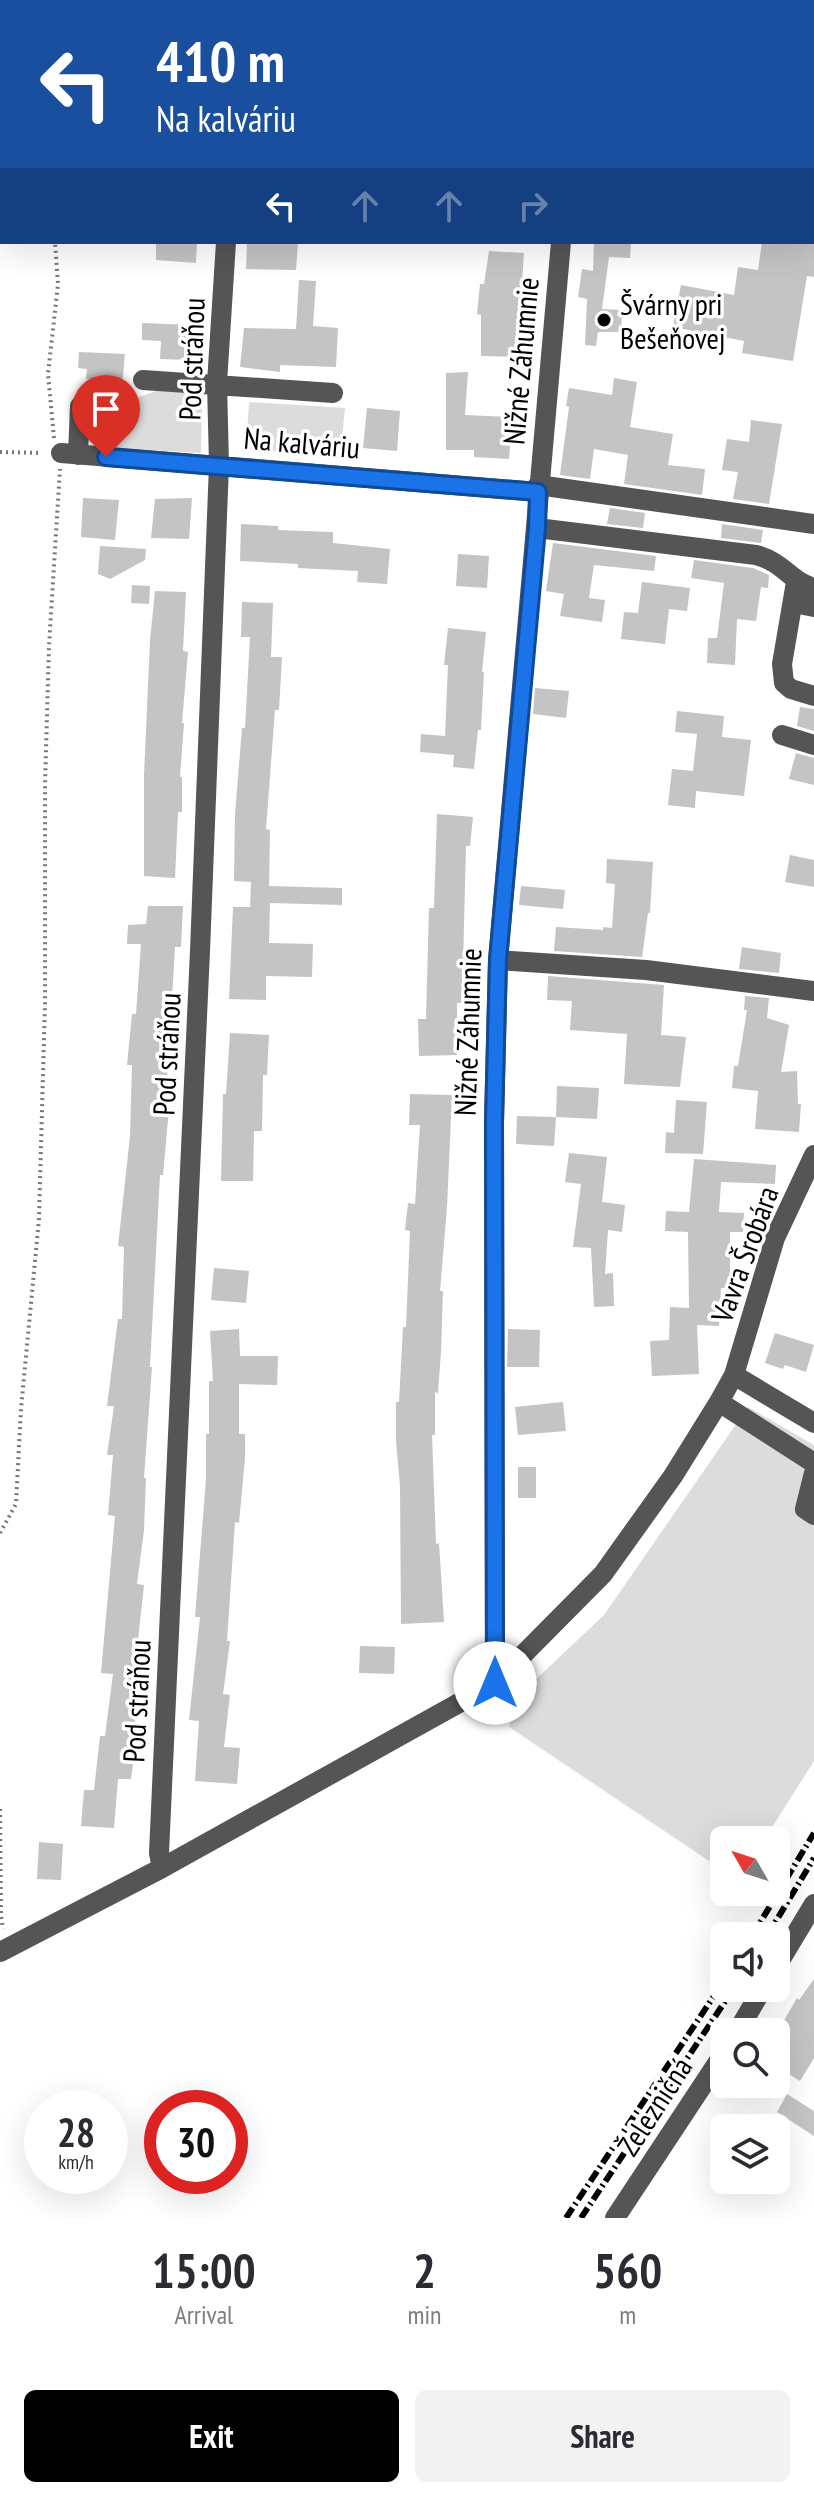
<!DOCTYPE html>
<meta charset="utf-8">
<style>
body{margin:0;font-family:"PT Sans Narrow",sans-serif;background:#f2f2f3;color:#2b2b33;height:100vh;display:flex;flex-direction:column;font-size:30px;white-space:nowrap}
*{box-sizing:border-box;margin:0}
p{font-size:26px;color:#7c7c81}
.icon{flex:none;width:44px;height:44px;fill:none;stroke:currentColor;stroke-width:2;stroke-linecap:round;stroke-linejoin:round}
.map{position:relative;height:2218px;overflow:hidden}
.drawer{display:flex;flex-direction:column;background:#fff;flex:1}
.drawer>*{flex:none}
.top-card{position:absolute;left:0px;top:0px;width:814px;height:244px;box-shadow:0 8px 32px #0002;background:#1a4fa0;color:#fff;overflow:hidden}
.needle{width:52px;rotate:309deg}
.controls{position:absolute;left:710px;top:1826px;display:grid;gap:16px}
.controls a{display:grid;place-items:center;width:80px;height:80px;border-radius:12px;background:#fff;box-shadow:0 8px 32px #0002;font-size:40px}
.speed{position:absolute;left:24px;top:2090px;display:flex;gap:16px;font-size:40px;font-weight:700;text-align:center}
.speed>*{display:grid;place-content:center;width:104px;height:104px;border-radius:50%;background:#fff;box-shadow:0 8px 32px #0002;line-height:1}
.speed small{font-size:20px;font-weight:400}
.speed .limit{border:12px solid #d22;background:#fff;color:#111}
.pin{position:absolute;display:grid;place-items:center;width:68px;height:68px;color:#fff;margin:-82px -34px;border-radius:50% 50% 50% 0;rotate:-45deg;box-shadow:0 0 8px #0007}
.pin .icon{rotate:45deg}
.me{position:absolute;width:88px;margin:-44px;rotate:0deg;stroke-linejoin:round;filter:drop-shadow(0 0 6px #0008)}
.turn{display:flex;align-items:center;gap:28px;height:168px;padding:0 24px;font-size:36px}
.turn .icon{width:104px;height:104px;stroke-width:2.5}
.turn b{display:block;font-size:56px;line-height:68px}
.lanes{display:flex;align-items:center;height:76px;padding:0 24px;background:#0003;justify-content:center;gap:40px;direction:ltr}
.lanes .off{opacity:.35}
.eta{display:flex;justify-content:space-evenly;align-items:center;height:136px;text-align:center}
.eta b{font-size:48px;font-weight:700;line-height:56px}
.button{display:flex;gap:16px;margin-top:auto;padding:16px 24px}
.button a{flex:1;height:92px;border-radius:12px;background:#000;color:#fff;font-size:32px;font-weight:700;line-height:92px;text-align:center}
.button a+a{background:#f2f2f3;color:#2b2b33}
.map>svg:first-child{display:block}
.green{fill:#dcdcdc}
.building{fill:#c4c4c4}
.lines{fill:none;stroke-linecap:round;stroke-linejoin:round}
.path{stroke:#777;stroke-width:4;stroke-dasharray:2 4;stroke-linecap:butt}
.minor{stroke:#555;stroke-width:20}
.rail{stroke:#000;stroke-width:6;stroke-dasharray:12 4 2 4;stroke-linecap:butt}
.route-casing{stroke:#114b97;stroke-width:20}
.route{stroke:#1a73e8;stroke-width:14}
.poi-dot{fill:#000;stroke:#fff;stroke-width:3}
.labels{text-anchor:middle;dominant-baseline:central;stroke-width:7;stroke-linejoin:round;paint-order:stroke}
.poi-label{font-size:30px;fill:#000;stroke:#fff;text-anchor:start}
.street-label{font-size:30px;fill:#000;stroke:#fff}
</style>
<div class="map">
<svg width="814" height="2218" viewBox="0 0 814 2218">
<rect width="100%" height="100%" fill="#fff"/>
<path class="green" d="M 156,391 L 202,392 L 201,453 L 99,447 L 100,396 L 139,397 Z
M 249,402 L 345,408 L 340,457 L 246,449 Z
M 748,1407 L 814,1445 L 814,1761 L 764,1840 L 724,1840 L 724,1871 L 509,1727 L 516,1698 L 604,1615 Z"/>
<path class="building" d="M 156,242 L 197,242 L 196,263 L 156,260 Z
M 247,242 L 298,242 L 296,270 L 246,269 Z
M 594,242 L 631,242 L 630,258 L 609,257 L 602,309 L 622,310 L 621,332 L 598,332 L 596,346 L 585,345 L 587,299 L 578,297 L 582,269 L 593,271 Z
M 762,242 L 814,242 L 814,277 L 807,276 L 793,361 L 742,353 L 744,341 L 673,327 L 681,285 L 734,295 L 738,267 L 758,270 Z
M 489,251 L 524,253 L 517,357 L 481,356 L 481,315 L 477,314 L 480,284 L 484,284 Z
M 299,280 L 316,281 L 313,326 L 338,328 L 336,367 L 280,365 L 280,372 L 240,367 L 244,328 L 296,329 Z
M 142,323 L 191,325 L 190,360 L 160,359 L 161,341 L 142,340 Z
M 79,352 L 125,354 L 122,387 L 90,385 L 91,380 L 86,379 L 87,369 L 78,368 Z
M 468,372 L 465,415 L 512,417 L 509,459 L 474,457 L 474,450 L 446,450 L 446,373 Z
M 614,378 L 637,382 L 630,427 L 673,434 L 668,465 L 705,469 L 702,495 L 624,484 L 628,455 L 594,449 L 590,479 L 560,475 L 569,407 L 566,406 L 569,388 L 612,395 Z
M 367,408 L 400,411 L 397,451 L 363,448 Z
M 751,420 L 782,424 L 769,504 L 733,499 L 738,472 L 722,470 L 727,439 L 749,442 Z
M 83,498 L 119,500 L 115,540 L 81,537 Z
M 192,498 L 189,539 L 151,538 L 155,499 Z
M 610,508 L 645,513 L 643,528 L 607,524 Z
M 241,524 L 278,526 L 278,530 L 333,532 L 333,543 L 390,549 L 387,584 L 357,582 L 358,571 L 298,568 L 298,564 L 240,561 Z
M 722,524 L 763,530 L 761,543 L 721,538 Z
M 553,543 L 656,556 L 654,571 L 594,565 L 589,598 L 605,600 L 602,622 L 560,616 L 564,594 L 546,591 Z
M 100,546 L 146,549 L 145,560 L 110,579 L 98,574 Z
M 458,554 L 489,556 L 487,588 L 456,586 Z
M 694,560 L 753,568 L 769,575 L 768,588 L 761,587 L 756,621 L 737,619 L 735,665 L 707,663 L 708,638 L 717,638 L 724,583 L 691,578 Z
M 642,582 L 690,588 L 687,611 L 669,609 L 665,644 L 621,639 L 624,612 L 638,613 Z
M 132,585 L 150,586 L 149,604 L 131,603 Z
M 155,591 L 186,592 L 183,651 L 188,652 L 182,723 L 184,723 L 180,777 L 182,777 L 182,812 L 178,812 L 175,878 L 144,876 L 144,776 L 150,640 Z
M 242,602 L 273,603 L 271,657 L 282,657 L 279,710 L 275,710 L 266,829 L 270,830 L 269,886 L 342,888 L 342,905 L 270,903 L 269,943 L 313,944 L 312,977 L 266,976 L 266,1000 L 229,999 L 233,907 L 250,907 L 251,882 L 234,881 L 235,814 L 242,728 L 245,728 L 250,637 L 241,637 Z
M 448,628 L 486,632 L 482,672 L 484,672 L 481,730 L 478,730 L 474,769 L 453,767 L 454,755 L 420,752 L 421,734 L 445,736 L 448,665 L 444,665 Z
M 535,688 L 569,691 L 566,718 L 533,714 Z
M 800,707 L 814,709 L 814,731 L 797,726 Z
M 677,711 L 724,716 L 722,737 L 751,740 L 744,796 L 696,791 L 695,808 L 668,805 L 672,769 L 693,771 L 697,734 L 675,732 Z
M 796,753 L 814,758 L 814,785 L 789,779 Z
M 437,814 L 473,817 L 470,846 L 466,846 L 462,1003 L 457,1003 L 457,1055 L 419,1056 L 418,1019 L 426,1019 L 429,908 L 434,908 Z
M 790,855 L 814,860 L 814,887 L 785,882 Z
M 607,859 L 653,862 L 650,913 L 648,913 L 642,957 L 554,951 L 556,927 L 603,930 L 603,927 L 612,928 L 615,884 L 606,883 Z
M 521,886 L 565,890 L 563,909 L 519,905 Z
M 148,906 L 183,906 L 181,947 L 175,947 L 171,1016 L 173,1017 L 166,1086 L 171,1087 L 163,1175 L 160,1175 L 150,1367 L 152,1367 L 144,1478 L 146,1478 L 144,1530 L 137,1584 L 144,1585 L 133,1686 L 137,1686 L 134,1739 L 136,1739 L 131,1779 L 118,1779 L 114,1828 L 81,1826 L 84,1790 L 94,1790 L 100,1736 L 105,1736 L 113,1674 L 101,1673 L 115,1516 L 108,1515 L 113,1455 L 107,1455 L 114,1406 L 107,1406 L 118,1319 L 122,1319 L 124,1247 L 118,1246 L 130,1136 L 132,1065 L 127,1065 L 132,1014 L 136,1014 L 141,944 L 127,944 L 128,925 L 146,924 Z
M 742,947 L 781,953 L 779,973 L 739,969 Z
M 548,976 L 664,985 L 661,1035 L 686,1037 L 680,1087 L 624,1084 L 627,1034 L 570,1030 L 572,1001 L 547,1000 Z
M 745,996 L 769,998 L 767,1018 L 789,1025 L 781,1072 L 797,1071 L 798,1104 L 801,1104 L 799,1132 L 755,1129 L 758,1091 L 732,1088 L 734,1066 L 738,1066 L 747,1010 L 744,1010 Z
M 230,1033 L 269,1035 L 267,1075 L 263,1075 L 262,1131 L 254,1131 L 253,1181 L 221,1181 L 223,1094 L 226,1094 Z
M 557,1086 L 599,1088 L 597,1119 L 556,1117 Z
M 410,1094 L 452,1095 L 447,1207 L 440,1291 L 443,1291 L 441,1351 L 438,1393 L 435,1392 L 435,1435 L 432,1435 L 436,1544 L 439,1543 L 444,1622 L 401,1624 L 400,1486 L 396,1441 L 396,1402 L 399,1402 L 403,1327 L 406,1327 L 410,1231 L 405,1230 L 408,1203 L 415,1204 L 420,1125 L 409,1125 Z
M 676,1100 L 707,1102 L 703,1154 L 665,1153 L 666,1132 L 674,1133 Z
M 517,1116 L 556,1117 L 554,1146 L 516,1144 Z
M 569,1153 L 607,1157 L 602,1202 L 625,1205 L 622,1232 L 608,1230 L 605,1274 L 613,1273 L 614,1306 L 594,1307 L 591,1248 L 573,1247 L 581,1184 L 565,1182 Z
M 694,1159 L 776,1165 L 775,1184 L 721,1182 L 719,1212 L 744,1213 L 743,1232 L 730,1232 L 730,1288 L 721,1288 L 719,1326 L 697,1325 L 699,1374 L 652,1376 L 650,1341 L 669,1340 L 670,1307 L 689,1308 L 688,1232 L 665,1231 L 666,1211 L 689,1212 Z
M 214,1268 L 249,1271 L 246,1303 L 211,1300 Z
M 239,1329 L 240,1356 L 278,1356 L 277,1385 L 239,1384 L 239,1434 L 245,1434 L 245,1458 L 239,1523 L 235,1522 L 227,1641 L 230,1641 L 223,1694 L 230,1695 L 224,1747 L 240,1748 L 237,1784 L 195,1781 L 199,1721 L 189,1720 L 200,1617 L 195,1617 L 206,1479 L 206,1434 L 209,1434 L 209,1381 L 213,1381 L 210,1331 Z
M 508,1329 L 540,1330 L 539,1367 L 507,1367 Z
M 775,1333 L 814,1345 L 806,1372 L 785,1365 L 783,1369 L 765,1363 Z
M 563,1402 L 566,1431 L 518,1435 L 515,1407 Z
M 518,1467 L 536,1467 L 536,1498 L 518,1498 Z
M 360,1646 L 395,1647 L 394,1674 L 359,1673 Z
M 39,1842 L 63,1844 L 61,1880 L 37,1879 Z
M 814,1979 L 814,2058 L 800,2081 L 776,2066 L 776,2034 L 797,1998 L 799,2000 Z
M 787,2094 L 814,2111 L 814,2136 L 777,2112 Z"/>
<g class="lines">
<path class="path" d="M 88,2 L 88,0
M 54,438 L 48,374 L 58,284 L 55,242
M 0,452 L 42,453
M 0,1533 L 16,1504 L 21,1409 L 39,1219 L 45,1004 L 45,785 L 49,646 L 60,469
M 0,1809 L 1,1915 L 3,1929"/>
<path class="minor" d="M 250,2 L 250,0
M 582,2 L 583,0
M 143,380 L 333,393
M 61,453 L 538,492
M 78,455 L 80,406
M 538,485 L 814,524
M 537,528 L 756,555 C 785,563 788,580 814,588
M 796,582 L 782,664 L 784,683 L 791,689 L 814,696
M 794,603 L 814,607
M 782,735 L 814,745
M 498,960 L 646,970 L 814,991
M 734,1375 L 814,1423
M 719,1402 L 814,1463
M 814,1473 L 805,1509 L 814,1515
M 495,1683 L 494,1122 L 498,960 L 561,242
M 162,1868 L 159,1853 L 200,951 L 219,465 L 217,383 L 226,242
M 0,1952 L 162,1868 L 495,1683 L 603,1574 L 673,1476 L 719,1402 L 734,1375 L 775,1238 L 814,1155
M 776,1967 L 814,1904
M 737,2032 L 763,1988
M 615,2218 L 724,2053"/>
<path class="rail" d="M 752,1936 L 814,1833
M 767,1936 L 814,1858
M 566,2218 L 724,1981
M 581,2218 L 734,1988"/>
</g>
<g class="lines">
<g class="route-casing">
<path id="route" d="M 106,457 L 538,492 L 537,528 L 498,960 L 494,1122 L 495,1683"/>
</g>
<use href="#route" class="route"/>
</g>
<circle class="poi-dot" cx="604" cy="320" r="8"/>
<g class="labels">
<g class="poi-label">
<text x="620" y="303">Švárny pri<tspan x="620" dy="34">Bešeňovej</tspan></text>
</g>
<g class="street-label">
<text transform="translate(191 359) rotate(-88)">Pod stráňou</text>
<text transform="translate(520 361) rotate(-85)">Nižné Záhumnie</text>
<text transform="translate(302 442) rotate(5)">Na kalváriu</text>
<text transform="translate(467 1032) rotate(-88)">Nižné Záhumnie</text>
<text transform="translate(166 1054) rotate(-87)">Pod stráňou</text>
<text transform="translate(744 1254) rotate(-70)">Vavra Šrobára</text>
<text transform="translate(136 1701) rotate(-87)">Pod stráňou</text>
<text transform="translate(654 2106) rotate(-57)">Železničná</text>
</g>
</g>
</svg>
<div class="controls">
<a><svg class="needle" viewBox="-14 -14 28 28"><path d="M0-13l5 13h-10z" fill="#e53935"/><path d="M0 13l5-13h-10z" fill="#7c7c81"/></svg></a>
<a><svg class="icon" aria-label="sound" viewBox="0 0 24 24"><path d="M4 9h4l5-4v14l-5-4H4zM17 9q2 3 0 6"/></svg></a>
<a><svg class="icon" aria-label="search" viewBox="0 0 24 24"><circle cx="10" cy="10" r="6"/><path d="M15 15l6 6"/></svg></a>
<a><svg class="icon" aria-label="layers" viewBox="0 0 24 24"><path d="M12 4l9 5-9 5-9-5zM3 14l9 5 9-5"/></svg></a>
</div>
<div class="speed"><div>28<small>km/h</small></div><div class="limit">30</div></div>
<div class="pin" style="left:106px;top:457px;background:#d93025"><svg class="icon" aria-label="arrive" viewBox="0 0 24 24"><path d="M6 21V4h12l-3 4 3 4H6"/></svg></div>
<svg class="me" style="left:495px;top:1683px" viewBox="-20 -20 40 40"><circle r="19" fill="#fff"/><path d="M0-13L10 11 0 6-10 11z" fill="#1a73e8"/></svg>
<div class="top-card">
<div class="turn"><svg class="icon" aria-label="left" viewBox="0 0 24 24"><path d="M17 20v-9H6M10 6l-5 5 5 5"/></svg><div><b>410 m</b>Na kalváriu</div></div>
<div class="lanes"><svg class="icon" aria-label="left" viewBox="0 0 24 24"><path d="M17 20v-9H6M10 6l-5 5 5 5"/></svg><svg class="icon off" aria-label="ahead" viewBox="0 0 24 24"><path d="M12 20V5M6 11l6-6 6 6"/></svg><svg class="icon off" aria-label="ahead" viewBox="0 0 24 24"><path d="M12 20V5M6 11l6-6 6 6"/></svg><svg class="icon off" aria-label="right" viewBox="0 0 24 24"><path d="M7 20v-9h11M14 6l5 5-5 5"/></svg></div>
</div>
</div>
<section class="drawer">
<div class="eta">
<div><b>15:00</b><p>Arrival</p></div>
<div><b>2</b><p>min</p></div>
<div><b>560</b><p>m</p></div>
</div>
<div class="button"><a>Exit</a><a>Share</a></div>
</section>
